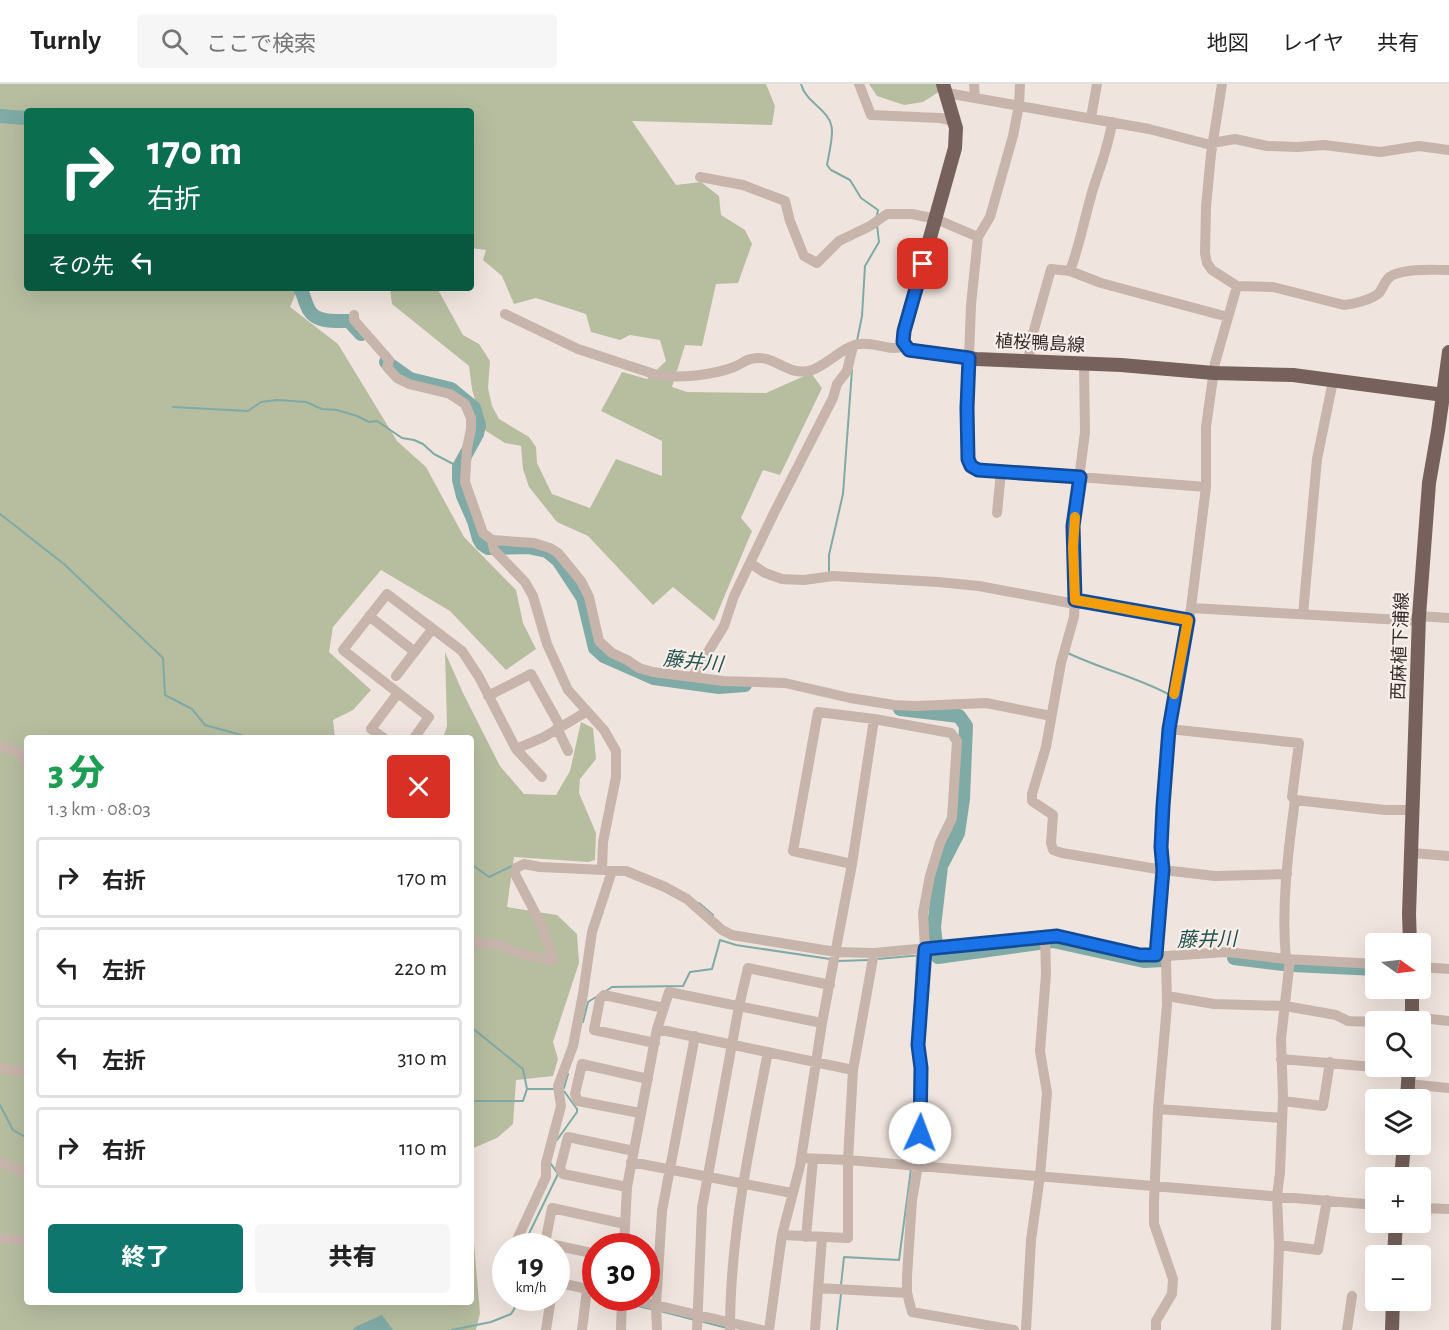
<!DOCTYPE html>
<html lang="ja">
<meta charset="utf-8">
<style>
body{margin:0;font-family:"Alegreya Sans","Noto Sans JP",sans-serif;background:#f6f6f6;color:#222;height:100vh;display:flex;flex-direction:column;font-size:22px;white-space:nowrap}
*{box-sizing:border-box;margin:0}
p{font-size:20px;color:#767676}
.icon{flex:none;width:33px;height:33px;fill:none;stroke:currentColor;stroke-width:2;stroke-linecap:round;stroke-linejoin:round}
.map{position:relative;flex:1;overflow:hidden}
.panel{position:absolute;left:24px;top:651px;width:450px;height:570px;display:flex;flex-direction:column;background:#fff;border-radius:6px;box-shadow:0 6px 24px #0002}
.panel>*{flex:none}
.top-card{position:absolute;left:24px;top:24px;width:450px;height:183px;border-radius:6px;box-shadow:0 6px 24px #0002;background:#0b6e4f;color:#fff;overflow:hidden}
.needle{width:39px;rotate:104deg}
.buttons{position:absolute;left:1365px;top:849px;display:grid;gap:12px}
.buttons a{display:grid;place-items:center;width:66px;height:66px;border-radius:6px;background:#fff;box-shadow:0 6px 24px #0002;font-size:30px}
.speed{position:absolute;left:492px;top:1149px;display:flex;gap:12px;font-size:30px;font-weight:700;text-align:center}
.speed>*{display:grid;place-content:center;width:78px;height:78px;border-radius:50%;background:#fff;box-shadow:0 6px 24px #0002;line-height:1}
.speed small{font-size:15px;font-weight:400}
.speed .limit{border:9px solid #d22;background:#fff;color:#111}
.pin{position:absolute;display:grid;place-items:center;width:51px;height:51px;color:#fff;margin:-26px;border-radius:12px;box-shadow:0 3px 9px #0006}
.me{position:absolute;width:66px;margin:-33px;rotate:2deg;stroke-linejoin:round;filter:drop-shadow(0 0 4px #0008)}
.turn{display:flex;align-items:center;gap:21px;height:126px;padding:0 24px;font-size:27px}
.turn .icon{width:78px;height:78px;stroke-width:2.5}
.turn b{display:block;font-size:42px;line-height:51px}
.then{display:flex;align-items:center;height:57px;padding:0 24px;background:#0003;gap:12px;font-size:22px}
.round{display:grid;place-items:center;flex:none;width:63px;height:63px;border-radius:6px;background:#f6f6f6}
.headline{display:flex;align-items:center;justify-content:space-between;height:102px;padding:0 24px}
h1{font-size:36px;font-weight:800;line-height:45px;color:#1e9e55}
.button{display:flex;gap:12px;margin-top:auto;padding:12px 24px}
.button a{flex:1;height:69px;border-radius:6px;background:#0f766e;color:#fff;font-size:24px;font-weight:800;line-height:69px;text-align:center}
.button a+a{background:#f6f6f6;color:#222}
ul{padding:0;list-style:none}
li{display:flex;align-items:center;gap:18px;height:81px;margin:0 12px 9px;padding:0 12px;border:3px solid #e0e0e0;border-radius:6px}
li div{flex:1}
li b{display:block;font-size:22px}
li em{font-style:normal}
header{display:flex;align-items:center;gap:36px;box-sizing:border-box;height:84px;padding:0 30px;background:#fff;border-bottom:2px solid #e0e0e0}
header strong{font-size:28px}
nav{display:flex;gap:33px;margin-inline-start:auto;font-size:21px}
.search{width:420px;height:54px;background:#f6f6f6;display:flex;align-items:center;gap:15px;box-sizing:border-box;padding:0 21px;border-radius:6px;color:#767676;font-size:22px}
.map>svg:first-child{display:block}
.green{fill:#b7bd9f}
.water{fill:#7faaa6}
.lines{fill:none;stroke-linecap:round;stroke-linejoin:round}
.stream{stroke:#7faaa6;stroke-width:2}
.river{stroke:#7faaa6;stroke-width:14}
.minor{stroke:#c7b4ab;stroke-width:10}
.major{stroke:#76615c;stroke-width:14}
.route-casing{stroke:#114b97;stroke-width:15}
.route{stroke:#1a73e8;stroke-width:10}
.slow{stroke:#f59e0b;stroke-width:10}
.labels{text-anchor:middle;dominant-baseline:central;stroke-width:4.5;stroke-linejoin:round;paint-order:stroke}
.street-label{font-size:18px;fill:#352b29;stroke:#f8efea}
.water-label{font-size:20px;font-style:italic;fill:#23534f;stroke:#f8efea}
</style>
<header>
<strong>Turnly</strong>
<div class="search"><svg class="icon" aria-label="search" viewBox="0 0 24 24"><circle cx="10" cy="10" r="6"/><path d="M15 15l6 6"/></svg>ここで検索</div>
<nav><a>地図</a><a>レイヤ</a><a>共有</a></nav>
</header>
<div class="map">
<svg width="1449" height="1246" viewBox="0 0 1449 1246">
<rect width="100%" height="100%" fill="#f0e5de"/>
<path class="green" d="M 0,0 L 766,0 L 775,22 L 772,41 L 632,37 L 676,101 L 701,98 L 719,112 L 721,131 L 745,146 L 752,160 L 738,199 L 716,200 L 702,262 L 685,261 L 672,303 L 687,308 L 766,309 L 811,289 L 822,304 L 780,391 L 763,386 L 741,434 L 752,447 L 714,537 L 673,503 L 653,521 L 588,452 L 557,438 L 529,403 L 523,385 L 521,362 L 505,359 L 483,345 L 472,305 L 469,282 L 392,220 L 390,204 L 437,204 L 463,251 L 479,260 L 490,277 L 488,304 L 492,322 L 499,335 L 529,353 L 536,363 L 537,379 L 552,410 L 590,424 L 616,375 L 662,392 L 662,357 L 601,327 L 622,288 L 647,295 L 666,277 L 660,256 L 630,251 L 620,256 L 591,248 L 586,230 L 536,214 L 514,220 L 502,192 L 483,176 L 486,166 L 471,164 L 471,27 L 27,27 L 27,204 L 298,204 L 290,223 L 338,260 L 397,357 L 426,383 L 464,453 L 516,506 L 523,539 L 536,565 L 506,586 L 450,527 L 381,486 L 333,543 L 329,568 L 371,606 L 353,626 L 333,636 L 335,654 L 27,654 L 27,1218 L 471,1218 L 471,1159 L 474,1159 L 480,1229 L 476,1246 L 0,1246 Z
M 869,0 L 951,0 L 923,18 L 904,21 L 877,12 Z
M 445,568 L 463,609 L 500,682 L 524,710 L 556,711 L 570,687 L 581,638 L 593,644 L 596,675 L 580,695 L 579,709 L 596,749 L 595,776 L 588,778 L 514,773 L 507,823 L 557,831 L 577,850 L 579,879 L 553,958 L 558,975 L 553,992 L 516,996 L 513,1040 L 497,1054 L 471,1065 L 471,654 L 443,654 L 447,642 Z"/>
<path class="water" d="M 382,1231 L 393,1246 L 353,1246 L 355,1243 Z"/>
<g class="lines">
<path class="stream" d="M 801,0 C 806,20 832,26 832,47 C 832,58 829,70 827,81 L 831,86 L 850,96 L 861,114 L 878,126 L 877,131
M 857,257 L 862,232 L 865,182 L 879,158 L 877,141
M 173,323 L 248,327 L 261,318 L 277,316 L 306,318 L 322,325 L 337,326 L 357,332 L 369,338 L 377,337 L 402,354 L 414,356 L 423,360 L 434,370 L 459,383
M 0,430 L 64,480 L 163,574 L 165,611 L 192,625 L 205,641 L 241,651 L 243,654
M 829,488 L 829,471 L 843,410 L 852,286
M 1068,569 C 1101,585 1136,593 1168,610
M 471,780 L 489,793 L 512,782
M 699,819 L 713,831
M 928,872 L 938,873
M 877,875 L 922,871
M 838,877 L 869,876
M 606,907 L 612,903 L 683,902 L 690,888 L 712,885 L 720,856 L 736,861 L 830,875
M 583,938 L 588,918 L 596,913
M 471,943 L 523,985 L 527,1005
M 913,963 L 917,871
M 914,971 L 916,990
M 564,1004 L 568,990
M 471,1017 L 523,1017 L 527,1005 L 555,1005
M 0,1021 L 13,1046 L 27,1054
M 557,1056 L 577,1028 L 577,1025 L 564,1007
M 912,1076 L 916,998
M 523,1162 L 558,1090 L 551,1080
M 841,1201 L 844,1173 L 899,1176 L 911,1085
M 601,1214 L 619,1218
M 625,1219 L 651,1225
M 660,1227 L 695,1236
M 700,1237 L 727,1244
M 452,1246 L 491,1238 L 511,1230 L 521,1214
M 837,1246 L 841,1210"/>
<path class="river" d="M 0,32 L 27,34
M 300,204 C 304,211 305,219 309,226 C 316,239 336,237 349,237 L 361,250
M 386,278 L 410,295 L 451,305 L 474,324 L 479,341 L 477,350 L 459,383 L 459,396 L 463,412 L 474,437 L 479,455 L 482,460 L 488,464 L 528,463 L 547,467 L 558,476 L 583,514 L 595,564 L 604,572 L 654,594 L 719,603 L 745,601
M 900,625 L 959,632 L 966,642 L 963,715 L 958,749 L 941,782 L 934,843 L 936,861
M 937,868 L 938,873 L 1053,857 L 1144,877 L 1164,876
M 1234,874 L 1292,881 L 1376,885"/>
<path class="minor" d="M 859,0 L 871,31 L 940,34 L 954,37
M 974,0 L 975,14
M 1020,0 L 1019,21 L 1013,52 L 990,133 L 978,153 L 971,221 L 967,324 L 968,375 L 971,382 L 978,385 L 1206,403
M 1222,0 L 1211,70 L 1206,123 L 1205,169 L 1207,179 L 1212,186 L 1237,202 L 1273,203 L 1344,221 C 1354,220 1371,216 1379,209 C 1384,203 1385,194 1393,191 C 1409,184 1432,186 1449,186
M 947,9 L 1149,45 L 1207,60 L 1235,55 L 1267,62 L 1297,63 L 1324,61 L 1380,68 L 1419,62 L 1449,66
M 1091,34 L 1097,0
M 700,93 L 743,101 L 785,117 L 790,137 L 804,172 L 817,179 L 839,157 L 870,142 L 887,130 L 912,130 L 936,135 L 978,153
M 1070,187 L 1101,199 L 1228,233
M 505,230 L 578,265 L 657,291 C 679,295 713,291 734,283 C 740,281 745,276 751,275 C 776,269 786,294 812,286 C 827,281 845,261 860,260 C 875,258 891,268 905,262
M 354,231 L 354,236 L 389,276 L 387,283 L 397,294 L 409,300 L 450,310 L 465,320 L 471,334 L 471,345 L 467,364 L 465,398 L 483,449 L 492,456 L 534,459 L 550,464 L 558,469 L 581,497 L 589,513 L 599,557 L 612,569 L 627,576 L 639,584 L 653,588 L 723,597 L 785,599 L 850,614 L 894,621 L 915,622 L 986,619 L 1051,632
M 1028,278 L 1032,253 L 1051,185 L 1070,187 C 1080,160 1085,132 1093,105 C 1100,83 1109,61 1112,38
M 1084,281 L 1085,348 L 1073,442 L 1075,516 L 1074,533 L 1061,579 L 1046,663 L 1032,710 L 1032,717 L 1053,731 L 1051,759 L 1053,766 L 1062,769 L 1163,786 L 1215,792 L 1287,790
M 997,429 L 1001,388
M 492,456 L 494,466 L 525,498 L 533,512 L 547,560 L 568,606 L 604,646 L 616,667 L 616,693 L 603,758 L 602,786
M 750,479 L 765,489 L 782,495 L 804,496 L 833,492 L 938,498 L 979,502 L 1075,520
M 1075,516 L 1188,536
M 1191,524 L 1419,537
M 1303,530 L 1317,375 L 1333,297
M 369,532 L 415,568
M 1419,532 L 1449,534
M 396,592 L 430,548
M 693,592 L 724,542 L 734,512 L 774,429 L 833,314 L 837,300 L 847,287 L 853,262
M 488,612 L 531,590 L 560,642
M 557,644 L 568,667
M 1169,645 L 1299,659 L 1292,713 L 1295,716 C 1288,768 1281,823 1286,875
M 384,654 L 371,645 L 398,609
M 414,654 L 429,633 L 343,566 L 387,510 L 462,567 L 479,593 L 516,665 L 542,693
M 0,662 L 21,668 L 27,682
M 516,665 L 544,653 L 586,628
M 1295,716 L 1385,726 L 1414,726
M 1412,769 L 1449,772
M 852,780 L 793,767 L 818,628 L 874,635 L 951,649 L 957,657 L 952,734 L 940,759 L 930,792 L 923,829 L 925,865 L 918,961 L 921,984 L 921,1033 L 918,1082 L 912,1116 L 907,1192 L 907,1209 L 912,1228 L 1014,1246
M 471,858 L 499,861 L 518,869 L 552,877 L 552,872 L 541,840 L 515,790 L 516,784 L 524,780 L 540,783 L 626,787 L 665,803 L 687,815 L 722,846 L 732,851 L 836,868 L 874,869 L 1057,852 L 1140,871 L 1166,872 L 1227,868 L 1286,875 L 1376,880
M 1156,871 L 1163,786 L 1161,763 L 1163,722 L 1169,645 L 1174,607 L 1191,524 L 1206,403 L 1206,343 L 1215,279 L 1237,202
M 1420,883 L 1449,885
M 1167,912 L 1214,920 L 1285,922 L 1336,931 L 1348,937 L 1376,938
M 1413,933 L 1449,937
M 657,945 L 853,986
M 655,959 L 594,946 L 600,915 L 604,911 L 664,924
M 1281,975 L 1409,986
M 0,984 L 16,987 L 27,985
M 1408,1000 L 1449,1004
M 1283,1017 L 1323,1022 L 1330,978
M 1158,1025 L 1282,1034
M 640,1029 L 578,1017 L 575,1010 L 582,980 L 648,995
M 801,1074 L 848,1076 L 1376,1121
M 0,1078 L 27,1089
M 631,1078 L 792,1109
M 627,1103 L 563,1090 L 560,1084 L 568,1053 L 634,1067
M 1420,1124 L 1449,1125
M 782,1151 L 848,1154 L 848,1076 L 853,986 L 874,869
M 806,1153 L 813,1075
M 0,1154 L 27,1157
M 1279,1161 L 1318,1166 L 1327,1116
M 514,1162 L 546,1093 L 546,1079 L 561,1022 L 558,1002 L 573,962 L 583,910 L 592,848 L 612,787
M 624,1162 L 627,1103 L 657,945 L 669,908 L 822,939
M 596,1170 L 545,1159 L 552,1124 L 625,1140
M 506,1181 L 503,1186 L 506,1186
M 556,1198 L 596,1207
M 818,1204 L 907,1209
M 626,1214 L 762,1246
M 546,1246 L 551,1214
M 582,1246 L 587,1205
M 621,1246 L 622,1214
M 657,1246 L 656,1221 L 662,1127 L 695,952
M 697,1246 L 702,1124 L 739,922 L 748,884 L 830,901
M 730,1246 C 730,1151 750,1060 768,968
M 769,1246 L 782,1151 L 800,1082 L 822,939 L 852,780 L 874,635
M 815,1246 L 822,1154
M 1026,1246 L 1031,1156 L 1040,1092 L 1047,1009 L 1040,967 L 1046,890 L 1045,852
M 1156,1246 L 1156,1237 L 1172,1210 L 1173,1195 L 1154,1140 L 1154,1117 L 1158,1025 L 1167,921 L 1166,872
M 1276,1246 L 1279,1161 L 1277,1112 L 1280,1088 L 1283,1013 L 1281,955 L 1290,875
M 1347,1246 L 1352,1212"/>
<path class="major" d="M 943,0 L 956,44 L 955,64 L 904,247 L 903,258 L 909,266 L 976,275 L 1121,281 L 1214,289 L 1293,291 L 1444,311
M 1410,860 L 1409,830 L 1419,532 L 1429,399 L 1438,347 L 1449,268
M 1412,904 L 1412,938
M 1407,1016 L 1409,982
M 1401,1094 L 1404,1060
M 1394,1172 L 1396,1138
M 1392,1246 L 1393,1216"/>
</g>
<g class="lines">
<g class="route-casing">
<path id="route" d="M 920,1049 L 921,984 L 918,961 L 925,865 L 1057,852 L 1140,871 L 1156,871 L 1163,786 L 1161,763 L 1163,722 L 1169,645 L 1188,536 L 1075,516 L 1073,442 L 1080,393 L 978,386 L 971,382 L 968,375 L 967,324 L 969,274 L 909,266 L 903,258 L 904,247 L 923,180"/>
</g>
<use href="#route" class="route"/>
<path class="slow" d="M 1075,433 L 1073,463 L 1075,516 L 1188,536 L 1174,610"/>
</g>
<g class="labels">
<g class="street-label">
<text transform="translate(1040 260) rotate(3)">植桜鴨島線</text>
<text transform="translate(1401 562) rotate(-88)">西麻植下浦線</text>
</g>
<g class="water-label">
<text transform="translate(693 578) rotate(6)">藤井川</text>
<text transform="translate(1207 856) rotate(-1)">藤井川</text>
</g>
</g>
</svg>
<div class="buttons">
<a><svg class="needle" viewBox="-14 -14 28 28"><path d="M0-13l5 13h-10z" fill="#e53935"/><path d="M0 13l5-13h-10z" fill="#767676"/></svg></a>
<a><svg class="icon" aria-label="search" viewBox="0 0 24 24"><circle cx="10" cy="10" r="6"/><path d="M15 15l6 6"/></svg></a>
<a><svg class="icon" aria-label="layers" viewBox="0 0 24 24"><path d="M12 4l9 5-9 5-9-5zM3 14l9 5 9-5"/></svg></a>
<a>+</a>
<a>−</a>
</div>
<div class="speed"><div>19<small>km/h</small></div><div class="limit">30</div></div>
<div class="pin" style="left:923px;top:180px;background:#d93025"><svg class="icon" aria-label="arrive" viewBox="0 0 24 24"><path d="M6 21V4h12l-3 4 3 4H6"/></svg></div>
<svg class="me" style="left:920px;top:1049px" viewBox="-20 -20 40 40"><circle r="19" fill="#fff"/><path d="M0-13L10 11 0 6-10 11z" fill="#1a73e8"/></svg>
<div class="top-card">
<div class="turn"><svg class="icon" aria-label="right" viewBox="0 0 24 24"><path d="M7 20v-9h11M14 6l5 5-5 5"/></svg><div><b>170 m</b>右折</div></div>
<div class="then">その先<svg class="icon" aria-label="left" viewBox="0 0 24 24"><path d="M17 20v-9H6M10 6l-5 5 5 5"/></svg></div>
</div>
<section class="panel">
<div class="headline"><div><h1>3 分</h1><p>1.3 km · 08:03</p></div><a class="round" style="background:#d93025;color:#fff"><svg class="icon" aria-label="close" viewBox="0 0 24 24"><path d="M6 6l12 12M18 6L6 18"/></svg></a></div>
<ul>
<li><svg class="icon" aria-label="right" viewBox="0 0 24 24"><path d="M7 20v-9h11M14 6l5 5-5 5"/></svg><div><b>右折</b></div><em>170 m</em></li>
<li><svg class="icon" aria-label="left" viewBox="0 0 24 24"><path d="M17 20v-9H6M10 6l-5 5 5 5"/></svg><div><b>左折</b></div><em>220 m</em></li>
<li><svg class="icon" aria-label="left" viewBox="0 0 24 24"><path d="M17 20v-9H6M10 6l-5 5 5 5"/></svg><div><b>左折</b></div><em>310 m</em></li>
<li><svg class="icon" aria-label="right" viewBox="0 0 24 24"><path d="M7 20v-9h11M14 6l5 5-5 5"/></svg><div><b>右折</b></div><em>110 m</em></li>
</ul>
<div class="button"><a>終了</a><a>共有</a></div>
</section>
</div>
